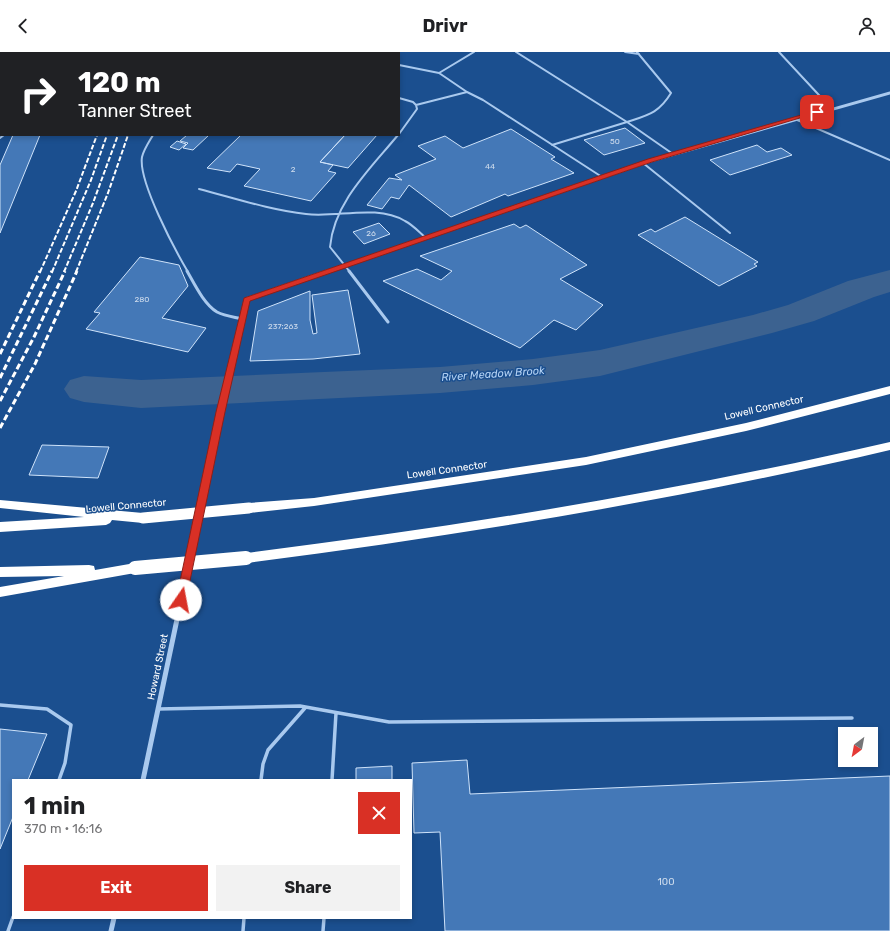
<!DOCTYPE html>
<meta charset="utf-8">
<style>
body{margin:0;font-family:Rubik,sans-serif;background:#f2f2f2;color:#202124;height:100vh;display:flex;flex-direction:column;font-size:15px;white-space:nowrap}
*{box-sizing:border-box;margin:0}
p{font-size:13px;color:#757577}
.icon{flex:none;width:22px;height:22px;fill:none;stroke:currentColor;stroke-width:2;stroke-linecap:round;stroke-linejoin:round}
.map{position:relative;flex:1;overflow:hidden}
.sheet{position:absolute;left:12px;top:727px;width:400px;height:140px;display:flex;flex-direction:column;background:#fff;border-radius:0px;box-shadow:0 2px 6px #0003}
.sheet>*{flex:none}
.top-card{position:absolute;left:0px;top:0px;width:400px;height:84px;box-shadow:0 2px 6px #0003;background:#202124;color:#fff;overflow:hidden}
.needle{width:26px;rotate:212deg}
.fabs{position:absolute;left:838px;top:675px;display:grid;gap:8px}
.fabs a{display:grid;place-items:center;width:40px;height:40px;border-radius:0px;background:#fff;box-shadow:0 2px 6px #0003;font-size:20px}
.pin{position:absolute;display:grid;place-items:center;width:34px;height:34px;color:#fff;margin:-17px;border-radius:8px;box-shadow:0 2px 6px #0006}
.me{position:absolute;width:44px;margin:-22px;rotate:12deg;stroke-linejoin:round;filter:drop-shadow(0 0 3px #0008)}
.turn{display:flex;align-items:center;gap:14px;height:84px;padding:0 12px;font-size:18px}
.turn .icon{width:52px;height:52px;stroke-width:2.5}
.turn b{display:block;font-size:28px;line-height:34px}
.round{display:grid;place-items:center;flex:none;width:42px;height:42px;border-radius:0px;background:#f2f2f2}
.headline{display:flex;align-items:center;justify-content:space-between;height:68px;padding:0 12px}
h1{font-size:24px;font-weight:700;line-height:30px}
.action{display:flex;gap:8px;margin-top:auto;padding:8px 12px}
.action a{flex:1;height:46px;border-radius:0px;background:#d93025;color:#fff;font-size:16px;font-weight:700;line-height:46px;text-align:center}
.action a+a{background:#f2f2f2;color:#202124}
header{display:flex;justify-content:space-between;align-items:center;height:52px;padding:0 12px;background:#fff;font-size:18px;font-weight:700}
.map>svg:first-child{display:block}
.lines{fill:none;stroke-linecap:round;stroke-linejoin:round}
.river{fill:#3c6290;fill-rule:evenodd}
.building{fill:#4478b7;stroke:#cfe3fa}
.service-far2{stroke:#a9c9ee;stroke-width:2}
.service-far1{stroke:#a9c9ee;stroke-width:3}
.service{stroke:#a9c9ee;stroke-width:3.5}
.minor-far2{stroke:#a9c9ee;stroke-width:3}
.minor-far1{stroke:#a9c9ee;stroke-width:3.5}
.minor{stroke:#a9c9ee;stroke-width:5}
.motorway{fill:#fff;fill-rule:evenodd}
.rail-far1{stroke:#fff;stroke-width:2;stroke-dasharray:5 2;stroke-linecap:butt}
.rail{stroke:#fff;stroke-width:3;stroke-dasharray:6 3;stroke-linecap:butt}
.motorway-bridge-far1{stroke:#fff;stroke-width:11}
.motorway-bridge{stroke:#fff;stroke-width:14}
.route{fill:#d93025;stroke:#8d1f18}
.labels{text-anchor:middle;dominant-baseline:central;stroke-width:3;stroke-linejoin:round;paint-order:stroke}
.number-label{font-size:8px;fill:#d0dded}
.street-label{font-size:10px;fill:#fff;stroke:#1b4f8f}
.near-number-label{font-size:10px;fill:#d0dded}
.water-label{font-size:11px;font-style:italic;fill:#b5d3f5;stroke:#1b4f8f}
</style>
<header><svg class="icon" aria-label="back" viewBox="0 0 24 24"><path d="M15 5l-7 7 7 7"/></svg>Drivr<svg class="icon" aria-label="person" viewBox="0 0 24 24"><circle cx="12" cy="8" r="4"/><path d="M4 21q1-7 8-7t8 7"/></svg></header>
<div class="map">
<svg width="890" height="879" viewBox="0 0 890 879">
<rect width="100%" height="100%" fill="#1b4f8f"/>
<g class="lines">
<path class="river" d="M 890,218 L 890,240 L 874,245 L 814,269 L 772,281 L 600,324 L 533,333 L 440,341 L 141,356 L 84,350 L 70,346 L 64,337 L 70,328 L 84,324 L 141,328 L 440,315 L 533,307 L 600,298 L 753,263 L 788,253 L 848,229 Z"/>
</g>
<path class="building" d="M 625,76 L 645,91 L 604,103 L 584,88 Z
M 511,77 L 555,105 L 551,107 L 574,121 L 508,144 L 505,142 L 451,165 L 409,133 L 399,147 L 391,145 L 382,157 L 367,153 L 389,126 L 402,128 L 395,123 L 436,107 L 418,94 L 445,84 L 463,96 Z
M 13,83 L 40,83 L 0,181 L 0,113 Z
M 187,83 L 209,83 L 193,98 L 183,96 L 188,91 L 180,89 Z
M 241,83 L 345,83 L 320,110 L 333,113 L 328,119 L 336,121 L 311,149 L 244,134 L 260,117 L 237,112 L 230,120 L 207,116 Z
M 345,83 L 377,83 L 348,116 L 320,110 Z
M 177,89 L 186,92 L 179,98 L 170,95 Z
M 757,93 L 767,100 L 781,96 L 792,103 L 730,123 L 710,108 Z
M 685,165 L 758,210 L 754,212 L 757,214 L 719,234 L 638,183 L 651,177 L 655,180 Z
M 379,171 L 390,182 L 364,192 L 353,180 Z
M 514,172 L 520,176 L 526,173 L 587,213 L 560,227 L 603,253 L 576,278 L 554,268 L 520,296 L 383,229 L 417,217 L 441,228 L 452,219 L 420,204 Z
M 140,205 L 179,213 L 188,234 L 162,266 L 206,276 L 188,300 L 86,277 L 100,261 L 94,260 Z
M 348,238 L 360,302 L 313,307 L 250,309 L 258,259 L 310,239 L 310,268 L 313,282 L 317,281 L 312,243 Z
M 42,393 L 109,395 L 98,426 L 29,423 Z
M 0,677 L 47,682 L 28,728 L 13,728 L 13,765 L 0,797 Z
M 467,708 L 470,742 L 890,724 L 890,879 L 445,879 L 440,780 L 414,781 L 412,711 Z
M 392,714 L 392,728 L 356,728 L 356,716 Z"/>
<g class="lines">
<path class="service-far2" d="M 338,0 L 343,1
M 516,0 L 627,70 C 648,63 659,61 671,41 L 637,0
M 625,0 L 639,2
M 779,0 L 831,56
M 399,13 L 439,21 L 467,40
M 439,21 L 474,0
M 399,46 L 413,50 L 416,53
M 416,53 L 467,40 L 483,48 L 602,125
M 795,67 L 890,108
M 399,82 L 417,57 L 416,53
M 153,83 C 149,90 144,97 142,105 C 138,129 175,198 188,220
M 0,86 L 4,83
M 552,93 L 627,70 L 673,102
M 643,111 L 730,181
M 199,137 C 234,146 270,158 306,162 C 337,166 376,152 405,169 C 413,173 419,180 426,186
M 350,220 L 330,195 C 334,150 371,116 398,83"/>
<path class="service-far1" d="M 187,219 C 195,233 204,252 217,260 C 225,264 234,265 242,267
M 349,219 L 388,270"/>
<path class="service" d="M 0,653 L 47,657 L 71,673 L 65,711 L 59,728
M 158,657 L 300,654 L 389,670 L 852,666
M 261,728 L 263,712 L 268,698 L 305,656
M 332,728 L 336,661
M 8,879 L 13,865
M 243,879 L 244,866
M 323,879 L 324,866"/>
<path class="minor-far2" d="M 325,220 L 650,109 L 890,41"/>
<path class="minor-far1" d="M 190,507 L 247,247 L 328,219"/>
<path class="minor" d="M 143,728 L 190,506
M 111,879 L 114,866"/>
<path class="motorway" d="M 890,334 L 890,342 L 746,379 L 586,413 L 314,454 L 249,461 L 245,459 L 243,456 L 245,453 L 249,451 L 314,446 L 586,405 L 746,371 Z
M 890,390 L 890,398 C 677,448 463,483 246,511 L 242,509 L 240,506 L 242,503 L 246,501 C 463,474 677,439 890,390 Z
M 0,448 L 143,461 L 147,463 L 149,466 L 147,469 L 143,471 L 112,468 L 110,471 L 106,473 L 0,480 L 0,470 L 84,465 L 0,456 Z
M 135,511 L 140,512 L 141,516 L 140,520 L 135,521 L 0,545 L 0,535 L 64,524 L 0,525 L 0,515 L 89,513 L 94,514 L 95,518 Z"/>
<path class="rail-far1" d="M 40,220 L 76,139 L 97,83
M 52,220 L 91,128 L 107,83
M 64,220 L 93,151 L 118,83
M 76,220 L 108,141 L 128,83"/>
<path class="rail" d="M 0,302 L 40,219
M 0,326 L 52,219
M 0,349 L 34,285 L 65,219
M 0,376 L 35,312 L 77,219"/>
<path class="motorway-bridge-far1" d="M 143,466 L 249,456
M 239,507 L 246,506"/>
<path class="motorway-bridge" d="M 135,516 L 246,506"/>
</g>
<path class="route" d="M 815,59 L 820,60 L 652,110 L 250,249 L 225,360 L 186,548 L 184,551 L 177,551 L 176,548 L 216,360 L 244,246 L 648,107 Z"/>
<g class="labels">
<g class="number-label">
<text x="615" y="89">50</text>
<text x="490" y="114">44</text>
<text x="293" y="117">2</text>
<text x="371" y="181">26</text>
<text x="142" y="247">280</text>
<text x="283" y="274">237;263</text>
</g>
<g class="street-label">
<text transform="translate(764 356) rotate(-13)">Lowell Connector</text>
<text transform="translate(447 418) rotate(-8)">Lowell Connector</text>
<text transform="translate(126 454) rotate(-5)">Lowell Connector</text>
<text transform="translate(158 615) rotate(-78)">Howard Street</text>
</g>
<g class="near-number-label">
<text x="666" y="830">100</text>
</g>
<g class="water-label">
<text transform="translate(493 322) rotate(-4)">River Meadow Brook</text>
</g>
</g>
</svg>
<div class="fabs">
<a><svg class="needle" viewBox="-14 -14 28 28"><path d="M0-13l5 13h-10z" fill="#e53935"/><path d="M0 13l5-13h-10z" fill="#757577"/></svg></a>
</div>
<div class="pin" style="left:817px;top:60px;background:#d93025"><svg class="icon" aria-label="arrive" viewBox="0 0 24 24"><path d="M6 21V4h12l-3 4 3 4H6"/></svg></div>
<svg class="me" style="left:181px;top:548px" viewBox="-20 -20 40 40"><circle r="19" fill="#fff"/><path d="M0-13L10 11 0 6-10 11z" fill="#d93025"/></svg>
<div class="top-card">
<div class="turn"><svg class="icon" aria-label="right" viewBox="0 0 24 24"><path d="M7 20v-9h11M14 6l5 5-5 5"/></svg><div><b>120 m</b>Tanner Street</div></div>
</div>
<section class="sheet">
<div class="headline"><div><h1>1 min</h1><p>370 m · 16:16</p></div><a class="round" style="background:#d93025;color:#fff"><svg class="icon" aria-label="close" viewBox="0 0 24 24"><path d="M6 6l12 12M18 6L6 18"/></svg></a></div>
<div class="action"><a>Exit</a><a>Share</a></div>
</section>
</div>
